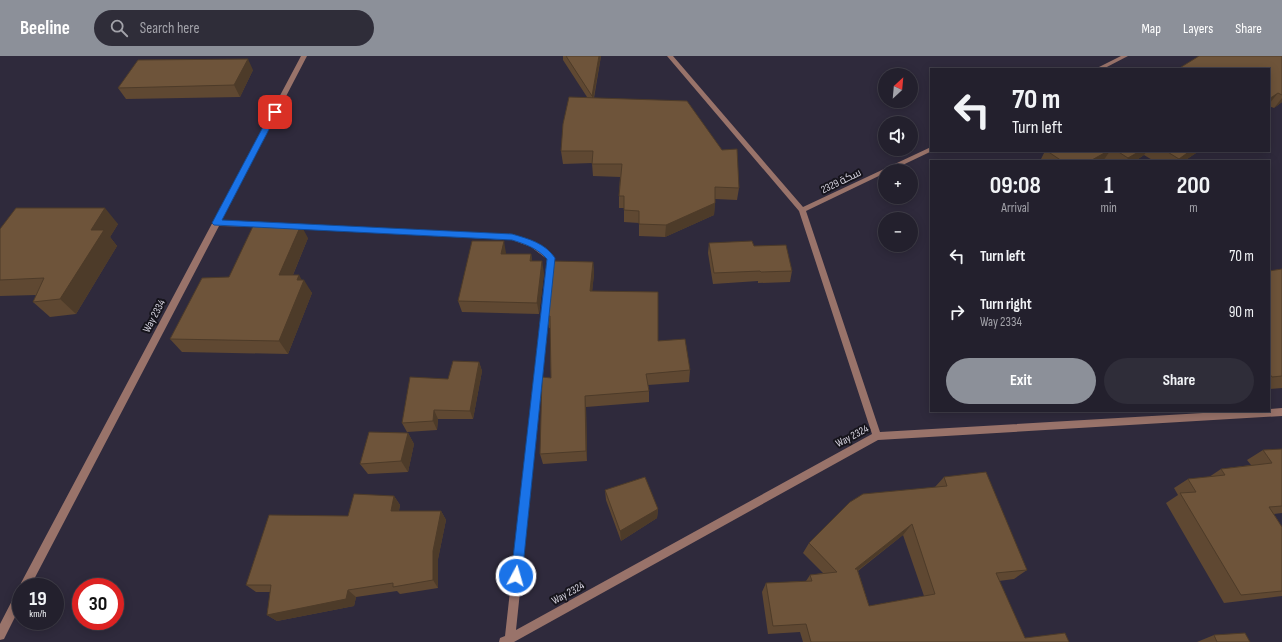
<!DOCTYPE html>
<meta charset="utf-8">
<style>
body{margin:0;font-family:"Sofia Sans Condensed",Cairo,sans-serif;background:#2f2d39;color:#f1f3f6;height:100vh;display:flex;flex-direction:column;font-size:15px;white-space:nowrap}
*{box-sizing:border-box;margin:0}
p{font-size:13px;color:#a3a3aa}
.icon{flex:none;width:22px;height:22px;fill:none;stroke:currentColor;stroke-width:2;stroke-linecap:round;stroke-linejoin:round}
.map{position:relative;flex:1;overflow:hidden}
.panel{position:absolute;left:930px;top:104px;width:340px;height:252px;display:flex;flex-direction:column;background:#23202d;border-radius:0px;box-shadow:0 2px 10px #0003,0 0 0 1px #403e49}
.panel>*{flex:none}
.guide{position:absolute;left:930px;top:12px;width:340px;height:84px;border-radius:0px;box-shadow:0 2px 10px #0003,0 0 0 1px #403e49;background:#23202d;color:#f1f3f6;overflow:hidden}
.needle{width:26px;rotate:26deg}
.buttons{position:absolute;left:878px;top:12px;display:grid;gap:8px}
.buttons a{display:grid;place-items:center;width:40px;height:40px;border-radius:50%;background:#23202d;box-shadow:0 2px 10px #0003,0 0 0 1px #403e49;font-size:20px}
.speed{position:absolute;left:12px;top:522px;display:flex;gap:8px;font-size:20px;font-weight:700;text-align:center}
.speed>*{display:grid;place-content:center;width:52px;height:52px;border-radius:50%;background:#23202d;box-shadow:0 2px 10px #0003,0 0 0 1px #403e49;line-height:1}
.speed small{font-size:10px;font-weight:400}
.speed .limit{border:6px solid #d22;background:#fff;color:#111}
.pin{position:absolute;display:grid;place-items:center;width:34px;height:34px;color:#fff;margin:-17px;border-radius:8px;box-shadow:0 2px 6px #0006}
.me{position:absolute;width:44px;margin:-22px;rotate:6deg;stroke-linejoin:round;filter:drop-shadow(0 0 3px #0008)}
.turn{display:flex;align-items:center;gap:14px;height:84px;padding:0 16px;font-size:18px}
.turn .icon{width:52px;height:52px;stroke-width:2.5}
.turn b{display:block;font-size:28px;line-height:34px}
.eta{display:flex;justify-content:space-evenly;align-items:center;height:68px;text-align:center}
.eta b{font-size:24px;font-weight:700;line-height:28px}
.button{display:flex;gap:8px;margin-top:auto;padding:8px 16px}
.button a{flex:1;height:46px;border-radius:24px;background:#8c9099;color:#fff;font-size:16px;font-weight:700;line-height:46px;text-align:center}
.button a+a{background:#2f2d39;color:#f1f3f6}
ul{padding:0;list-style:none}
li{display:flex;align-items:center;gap:12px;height:56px;padding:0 16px}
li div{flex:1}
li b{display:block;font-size:15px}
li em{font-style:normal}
header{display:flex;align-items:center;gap:24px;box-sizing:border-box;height:56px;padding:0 20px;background:#8c9099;color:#fff}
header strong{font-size:19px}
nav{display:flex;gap:22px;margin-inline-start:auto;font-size:14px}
.search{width:280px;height:36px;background:#2f2d39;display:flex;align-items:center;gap:10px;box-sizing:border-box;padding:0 14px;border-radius:22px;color:#a3a3aa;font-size:15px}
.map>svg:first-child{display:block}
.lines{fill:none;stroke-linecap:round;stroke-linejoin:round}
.street{fill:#99736a;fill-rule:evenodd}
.wall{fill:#5f4832;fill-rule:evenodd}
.shaded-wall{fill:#4d3b29}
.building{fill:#6e543a;stroke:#4d3b29;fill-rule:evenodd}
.route{fill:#1a73e8;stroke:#114b97}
.labels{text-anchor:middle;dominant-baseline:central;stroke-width:4;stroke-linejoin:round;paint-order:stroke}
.street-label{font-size:11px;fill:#d7d4e0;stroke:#16141c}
</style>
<header>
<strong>Beeline</strong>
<div class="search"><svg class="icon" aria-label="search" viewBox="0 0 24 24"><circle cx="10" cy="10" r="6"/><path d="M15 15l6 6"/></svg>Search here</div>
<nav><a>Map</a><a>Layers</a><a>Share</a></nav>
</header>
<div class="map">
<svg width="1282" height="586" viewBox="0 0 1282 586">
<rect width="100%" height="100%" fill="#2f2a3c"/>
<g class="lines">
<path class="street" d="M 301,0 L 307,0 L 221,165 L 264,167 L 267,169 L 264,171 L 219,170 L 30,531 L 21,531 L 21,533 L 20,531 L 21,527 Z
M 667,0 L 673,0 L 803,151 L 931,91 L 931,95 L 932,95 L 890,115 L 885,115 L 885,117 L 806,155 L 880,376 L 1237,355 L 1269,355 L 1269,353 L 1282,352 L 1282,360 L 878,384 L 514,586 L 499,586 L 500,582 L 505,580 L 547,203 L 531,191 L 512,184 L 291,172 L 288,170 L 291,168 L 512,178 C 527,183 545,188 555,202 L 516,574 L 872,378 L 799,155 Z
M 1121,0 L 1128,0 L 1103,13 L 1095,13 Z
M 21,534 L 21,549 L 4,583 L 0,584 L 0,568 L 17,535 Z"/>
</g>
<path class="wall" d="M 563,0 L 601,0 L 594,42 L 739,132 L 737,144 L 715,143 L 714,159 L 665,181 L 639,180 L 639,167 L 624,166 L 624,152 L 619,152 L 619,140 L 620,121 L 593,120 L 592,107 L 563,108 L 561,95 L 587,41 L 563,4 Z
M 1282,0 L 1282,46 L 1274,52 L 1269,50 L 1269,13 Z
M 253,14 L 240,41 L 126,43 L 118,32 Z
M 1045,95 L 1199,95 L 1184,105 L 1154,105 L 1144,99 L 1135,105 L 1105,105 L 1104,104 L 1103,105 L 1040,105 Z
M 118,168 L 110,181 L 117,190 L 76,258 L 50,261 L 33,246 L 36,239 L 0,240 L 0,173 Z
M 308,182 L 293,219 L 302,224 L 312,237 L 288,298 L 182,296 L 170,283 L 229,221 Z
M 709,187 L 754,190 L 792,215 L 790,226 L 758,227 L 758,225 L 713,228 L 708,197 Z
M 506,198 L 531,198 L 532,205 L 544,217 L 539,258 L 462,256 L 458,245 Z
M 593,206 L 594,218 L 592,235 L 658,285 L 690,314 L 689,326 L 648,329 L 649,335 L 649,346 L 586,351 L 587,405 L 543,408 L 540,398 L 551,322 L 550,272 L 549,272 L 547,260 Z
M 1282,213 L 1282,332 L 1269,333 L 1269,215 Z
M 479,306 L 482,315 L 473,363 L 438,363 L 437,374 L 407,376 L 402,367 L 448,323 Z
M 408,377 L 414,388 L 408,416 L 368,418 L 360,408 Z
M 1282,393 L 1282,457 L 1274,458 L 1282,471 L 1282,540 L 1224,547 L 1166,447 L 1178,439 L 1174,432 L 1188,423 L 1209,421 L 1221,413 L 1251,409 L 1247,404 L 1263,394 Z
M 944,421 L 1027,514 L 1014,523 L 999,525 L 1025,582 L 1069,586 L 803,586 L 800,576 L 768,578 L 762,536 L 766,527 L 806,525 L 810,519 L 823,517 L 803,497 L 809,487 L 935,431 ZM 903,479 L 924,540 L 869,550 L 858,515 Z
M 605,434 L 658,453 L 657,462 L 621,485 L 606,444 Z
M 394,440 L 400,449 L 399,455 L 441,455 L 446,464 L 438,503 L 438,532 L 400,538 L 397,535 L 356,541 L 354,550 L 277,565 L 267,559 L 270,536 L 256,536 L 246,529 L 348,460 Z
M 1214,579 L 1250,586 L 1197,586 Z"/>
<path class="shaded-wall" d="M 599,0 L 601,0 L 592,50 L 592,40 Z
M 248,3 L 253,14 L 240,41 L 234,29 Z
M 1278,37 L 1269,48 L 1269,43 Z
M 1282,42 L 1282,46 L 1274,52 Z
M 1108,95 L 1110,95 L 1103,105 L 1090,105 Z
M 1140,95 L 1147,95 L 1144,99 L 1135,105 L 1126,105 L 1128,102 Z
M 1190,95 L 1199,95 L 1184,105 L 1177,105 L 1179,103 Z
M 715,147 L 714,159 L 665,181 L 666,169 Z
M 105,152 L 118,168 L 110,181 L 117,190 L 76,258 L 60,243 L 91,174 Z
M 301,169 L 308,182 L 287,233 L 279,219 Z
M 504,185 L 506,197 L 504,210 L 501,198 Z
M 531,198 L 533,210 L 530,205 Z
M 542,205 L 544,217 L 539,258 L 537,247 Z
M 593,206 L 594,218 L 591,247 L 590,235 Z
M 299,219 L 303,226 L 304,224 L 312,237 L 288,298 L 279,285 Z
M 479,306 L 482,315 L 473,363 L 470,355 Z
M 585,340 L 586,351 L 587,405 L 586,395 Z
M 434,354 L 438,363 L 437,374 L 433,365 Z
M 408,377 L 414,388 L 408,416 L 401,405 Z
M 394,440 L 400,449 L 397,463 L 391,455 Z
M 658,453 L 657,462 L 621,485 L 620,475 Z
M 441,455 L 446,464 L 438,503 L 438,532 L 433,524 L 433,495 Z
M 912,468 L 903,479 L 848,522 L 855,513 Z
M 348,534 L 356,541 L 354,550 L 277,565 L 267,559 Z"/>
<path class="building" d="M 566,0 L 599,0 L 592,40 Z
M 1199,0 L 1282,0 L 1282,39 L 1278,37 L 1269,43 L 1269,13 L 1178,13 Z
M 248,3 L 234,29 L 118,32 L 138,4 Z
M 569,41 L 687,45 L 722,94 L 737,93 L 739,132 L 715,131 L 715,147 L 666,169 L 639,168 L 639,155 L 624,154 L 624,140 L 619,140 L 622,108 L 592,108 L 593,95 L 561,95 L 563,68 Z
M 1047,95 L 1108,95 L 1090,105 L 1062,105 Z
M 1117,95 L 1140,95 L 1128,102 Z
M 1166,95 L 1190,95 L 1179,103 Z
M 16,152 L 105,152 L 91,174 L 104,174 L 60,243 L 33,246 L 44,222 L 0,224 L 0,173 Z
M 255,166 L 301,169 L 279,219 L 299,219 L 297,224 L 304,224 L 279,285 L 170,283 L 202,222 L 229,221 Z
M 472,185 L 504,185 L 501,198 L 531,198 L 530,205 L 542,205 L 537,247 L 458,245 Z
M 752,185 L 754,190 L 786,189 L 792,215 L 761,216 L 760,215 L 714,217 L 709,187 Z
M 553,205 L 593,206 L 590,235 L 658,236 L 658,285 L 685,283 L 690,314 L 646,318 L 649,335 L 585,340 L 586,395 L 540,398 L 542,321 L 551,322 L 550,260 L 547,260 Z
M 1282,213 L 1282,320 L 1272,321 L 1269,317 L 1269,215 Z
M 453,305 L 479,306 L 470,355 L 434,354 L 433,365 L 402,367 L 410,321 L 448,323 Z
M 369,376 L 408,377 L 401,405 L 360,408 Z
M 1282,393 L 1282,450 L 1269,451 L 1282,471 L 1282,535 L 1241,539 L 1180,437 L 1196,436 L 1188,423 L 1225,419 L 1221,413 L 1272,407 L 1263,394 Z
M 986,416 L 1027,514 L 996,517 L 1025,582 L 1065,577 L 1069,586 L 811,586 L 806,568 L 773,570 L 766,527 L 812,525 L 810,519 L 837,516 L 809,487 L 850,446 L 863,438 L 947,430 L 944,421 ZM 912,468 L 935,538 L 869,550 L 857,513 L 855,513 Z
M 645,421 L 658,453 L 620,475 L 605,434 Z
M 354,438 L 394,440 L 391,455 L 441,455 L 433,495 L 433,524 L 393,531 L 393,527 L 348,534 L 346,543 L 267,559 L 271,529 L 246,529 L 269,459 L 348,460 Z
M 1245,577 L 1250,586 L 1217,586 L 1214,579 Z"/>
<path class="route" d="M 272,54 L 278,56 L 222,164 L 512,178 C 529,183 545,187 555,202 L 522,520 L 520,523 L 516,525 L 513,523 L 511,520 L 547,203 C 537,192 525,188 512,184 L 214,169 L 212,167 Z"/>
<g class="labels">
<g class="street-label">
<text transform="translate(841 125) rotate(-26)">سكة 2329</text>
<text transform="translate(154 260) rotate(-62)">Way 2334</text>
<text transform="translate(852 380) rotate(-28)">Way 2324</text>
<text transform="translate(568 537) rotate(-29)">Way 2324</text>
</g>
</g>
</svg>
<div class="buttons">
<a><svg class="needle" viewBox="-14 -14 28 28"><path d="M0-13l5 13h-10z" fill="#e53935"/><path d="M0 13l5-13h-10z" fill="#a3a3aa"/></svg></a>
<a><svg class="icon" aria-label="sound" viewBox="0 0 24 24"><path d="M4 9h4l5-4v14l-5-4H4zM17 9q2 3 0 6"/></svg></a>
<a>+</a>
<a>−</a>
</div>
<div class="speed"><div>19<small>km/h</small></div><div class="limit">30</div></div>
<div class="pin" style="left:275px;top:56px;background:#d93025"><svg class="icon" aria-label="arrive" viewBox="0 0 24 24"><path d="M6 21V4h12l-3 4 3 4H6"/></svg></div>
<svg class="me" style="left:516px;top:520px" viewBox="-20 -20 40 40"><circle r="17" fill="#1a73e8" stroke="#fff" stroke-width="3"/><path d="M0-11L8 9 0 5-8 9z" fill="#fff"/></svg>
<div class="guide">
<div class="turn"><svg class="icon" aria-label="left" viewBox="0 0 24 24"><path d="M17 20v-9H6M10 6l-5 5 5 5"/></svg><div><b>70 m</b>Turn left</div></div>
</div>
<section class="panel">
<div class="eta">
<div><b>09:08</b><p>Arrival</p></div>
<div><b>1</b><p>min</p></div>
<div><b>200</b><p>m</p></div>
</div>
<ul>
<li><svg class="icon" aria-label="left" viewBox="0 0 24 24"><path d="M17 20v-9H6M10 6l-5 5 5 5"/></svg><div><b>Turn left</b></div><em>70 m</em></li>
<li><svg class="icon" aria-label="right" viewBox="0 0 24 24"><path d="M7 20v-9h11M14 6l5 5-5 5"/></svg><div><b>Turn right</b><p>Way 2334</p></div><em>90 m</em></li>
</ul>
<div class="button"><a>Exit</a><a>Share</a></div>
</section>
</div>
